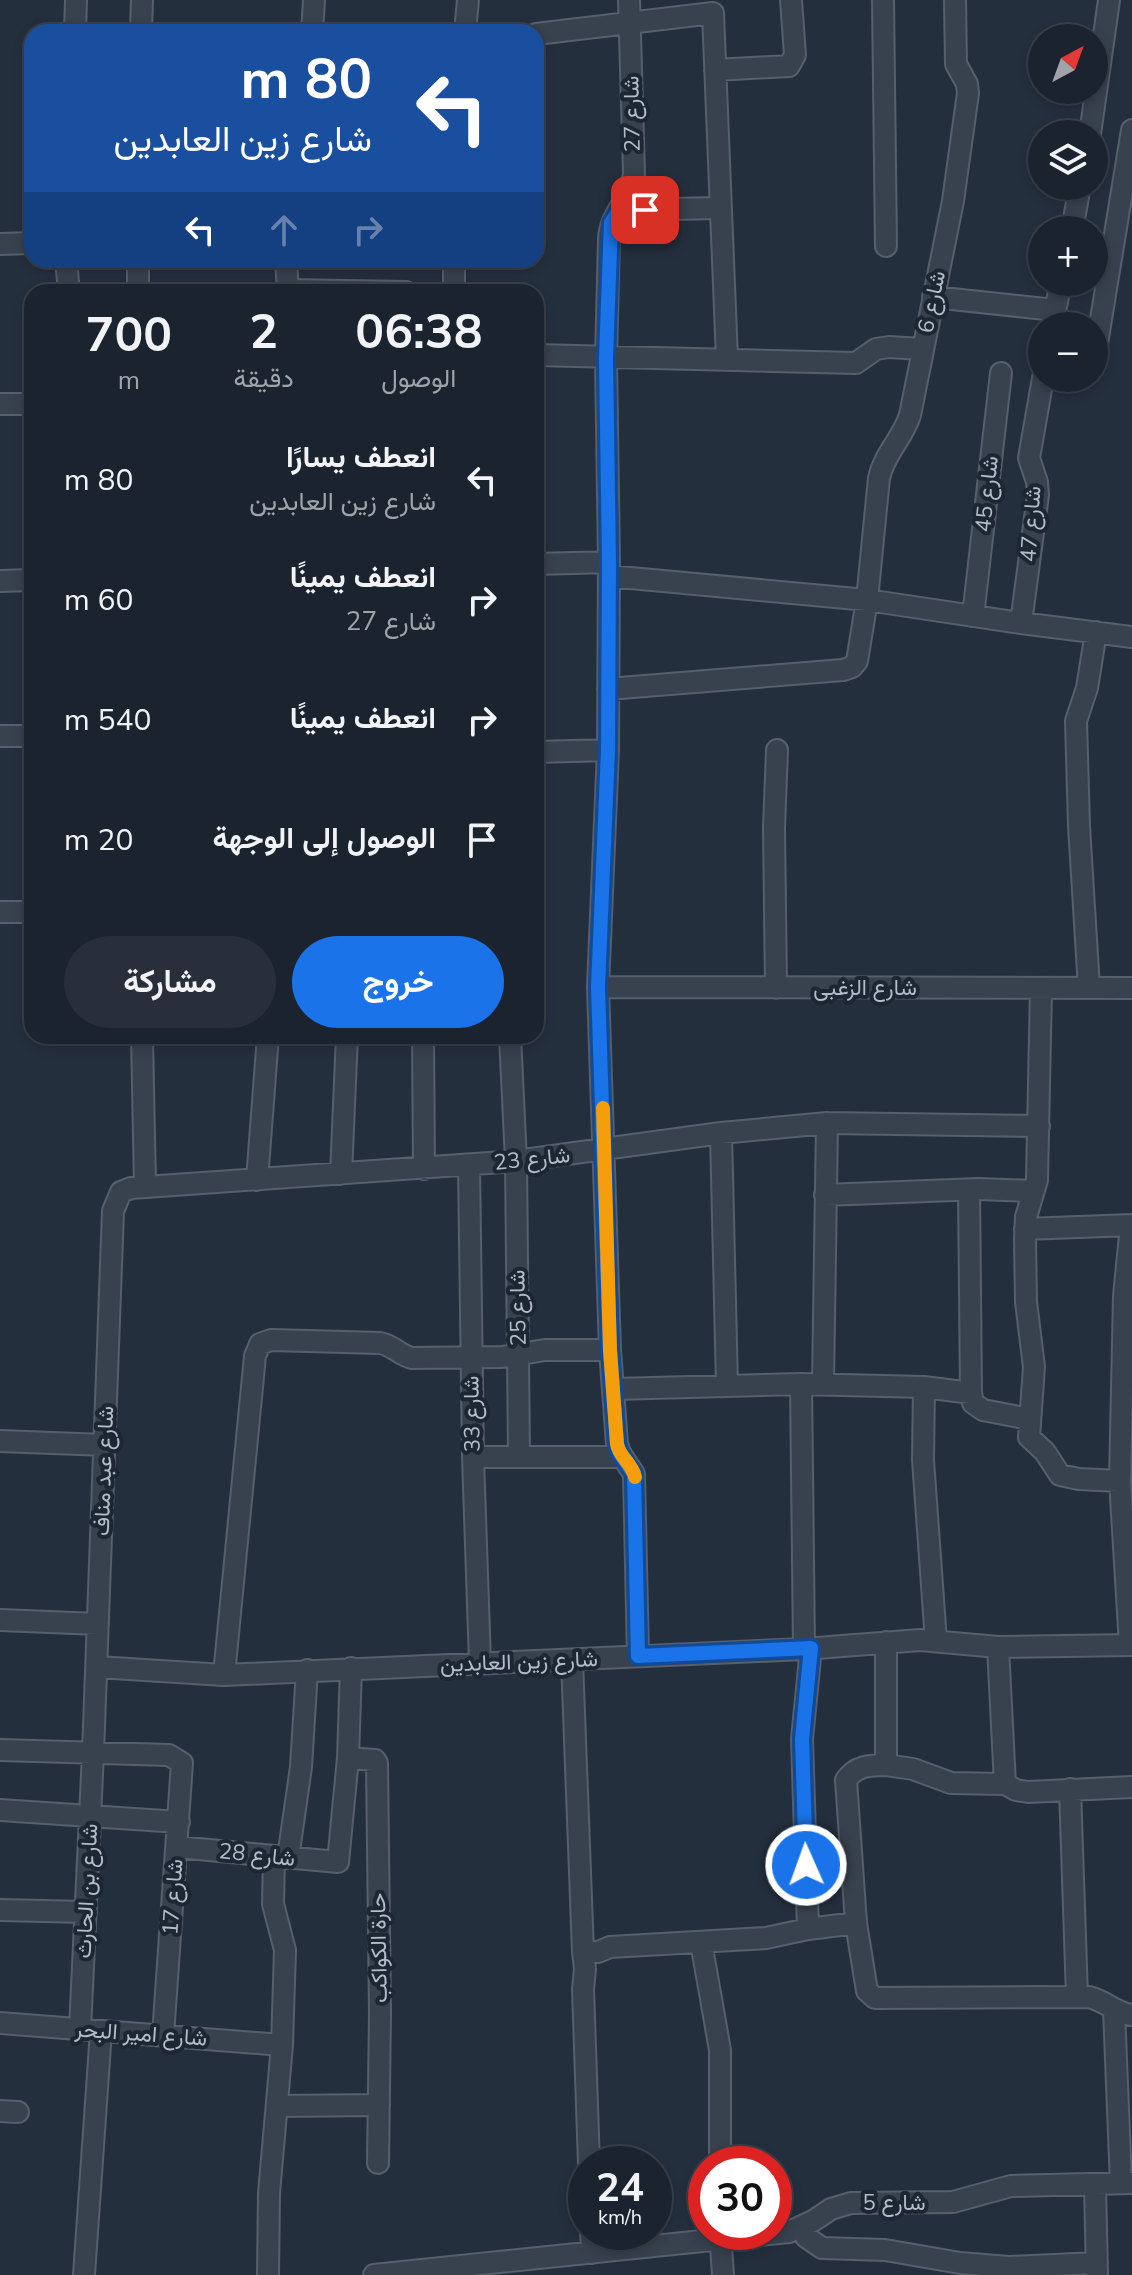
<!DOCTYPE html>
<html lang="ar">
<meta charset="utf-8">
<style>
body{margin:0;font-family:"Nunito Sans",Vazirmatn,sans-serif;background:#282f3a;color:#f1f3f6;direction:rtl;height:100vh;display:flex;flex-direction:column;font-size:30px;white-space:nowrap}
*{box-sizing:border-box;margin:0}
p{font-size:26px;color:#a0a4aa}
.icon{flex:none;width:44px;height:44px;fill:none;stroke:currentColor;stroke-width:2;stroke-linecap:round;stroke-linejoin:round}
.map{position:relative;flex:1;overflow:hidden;direction:ltr}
.details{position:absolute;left:24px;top:284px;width:520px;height:760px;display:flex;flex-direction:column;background:#1b232e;border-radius:24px;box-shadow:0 4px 12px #0003,0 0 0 2px #39404a;direction:rtl}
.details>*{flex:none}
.banner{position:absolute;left:24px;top:24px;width:520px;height:244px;border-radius:24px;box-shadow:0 4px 12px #0003,0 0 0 2px #39404a;direction:rtl;background:#1a4fa0;color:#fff;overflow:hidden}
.needle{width:52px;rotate:41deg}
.fabs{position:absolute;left:1028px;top:24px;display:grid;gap:16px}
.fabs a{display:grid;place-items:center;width:80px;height:80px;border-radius:50%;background:#1b232e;box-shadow:0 4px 12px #0003,0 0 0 2px #39404a;font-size:40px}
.speed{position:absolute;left:568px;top:2146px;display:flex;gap:16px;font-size:40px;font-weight:700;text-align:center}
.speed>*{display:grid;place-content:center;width:104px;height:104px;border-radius:50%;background:#1b232e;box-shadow:0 4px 12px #0003,0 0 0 2px #39404a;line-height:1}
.speed small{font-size:20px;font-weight:400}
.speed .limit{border:12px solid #d22;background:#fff;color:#111}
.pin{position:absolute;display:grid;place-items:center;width:68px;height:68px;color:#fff;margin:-34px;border-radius:16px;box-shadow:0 4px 12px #0006}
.me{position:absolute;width:88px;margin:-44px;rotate:358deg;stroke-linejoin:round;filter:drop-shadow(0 0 6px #0008)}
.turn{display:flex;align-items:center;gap:28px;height:168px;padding:0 40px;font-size:36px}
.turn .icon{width:104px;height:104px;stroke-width:2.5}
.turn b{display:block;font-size:56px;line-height:68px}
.lanes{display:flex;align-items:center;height:76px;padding:0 40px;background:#0003;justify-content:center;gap:40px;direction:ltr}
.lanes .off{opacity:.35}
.eta{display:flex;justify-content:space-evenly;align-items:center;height:136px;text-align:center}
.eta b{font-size:48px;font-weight:700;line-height:56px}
.cta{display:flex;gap:16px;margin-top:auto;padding:16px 40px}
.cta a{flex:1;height:92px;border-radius:48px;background:#1a73e8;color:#fff;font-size:32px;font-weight:700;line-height:92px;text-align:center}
.cta a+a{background:#282f3a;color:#f1f3f6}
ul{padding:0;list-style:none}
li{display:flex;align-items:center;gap:24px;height:120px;padding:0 40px}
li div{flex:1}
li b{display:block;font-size:30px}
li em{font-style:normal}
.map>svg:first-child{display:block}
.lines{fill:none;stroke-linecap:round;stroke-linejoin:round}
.minor-casing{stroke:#565f6c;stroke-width:24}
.minor{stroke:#38414e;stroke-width:20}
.route-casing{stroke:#114b97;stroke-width:20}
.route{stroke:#1a73e8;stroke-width:14}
.slow{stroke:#f59e0b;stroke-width:14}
.labels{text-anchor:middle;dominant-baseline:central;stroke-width:8;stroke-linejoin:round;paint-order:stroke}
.street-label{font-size:22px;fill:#b4bcc9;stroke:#1d2633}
</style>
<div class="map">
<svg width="1132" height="2275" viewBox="0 0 1132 2275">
<rect width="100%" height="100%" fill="#242f3e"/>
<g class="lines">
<g class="minor-casing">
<path id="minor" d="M 629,0 L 634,174 C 630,200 610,214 609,239 L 606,358 L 609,562 L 608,750 L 598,987 L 610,1350 L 617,1444 L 620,1453 L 634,1474 L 638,1656
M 883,0 L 886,246
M 75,32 L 76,0
M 141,32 L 142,0
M 312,32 L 314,0
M 465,32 L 468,0
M 536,34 L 713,13 L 727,359
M 715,70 L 789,66 L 795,55 L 791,0
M 1090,134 L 1109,0
M 619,210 L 721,208
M 1072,230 L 1080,186
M 0,244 L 32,243
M 66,260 L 69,292
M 286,260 L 288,292
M 454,260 L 454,292
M 288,290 L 406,292
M 138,292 L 138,260
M 933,297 L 1055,310
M 1052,326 L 1061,282
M 536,355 L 856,363 L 876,349 L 889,347 L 922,349
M 1095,356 L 1132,130
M 0,404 L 32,404
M 536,564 L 609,562
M 609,576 L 867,600 L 1021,623 L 1132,637
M 0,581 L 32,580
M 973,616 L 1001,373
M 1021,623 L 1038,495 L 1037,482 L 1029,458 L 1043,378
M 608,689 L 843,670 L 852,667 L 857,661 L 867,600 L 879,478 C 884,454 903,438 910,415 L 953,201 L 968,93 L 967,84 L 956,64 L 955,0
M 0,736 L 32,736
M 536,752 L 608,750
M 0,912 L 32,912
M 598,987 L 1132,988
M 776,988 L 774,828 L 777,750
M 1041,988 L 1037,1180 L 1026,1217 L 1025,1239 L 1026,1302 L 1034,1367 L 1029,1437 L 1045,1452 L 1060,1475 L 1079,1479 L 1120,1481
M 1089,988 L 1079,826 L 1076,721 L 1087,688 L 1096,632
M 142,1036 L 145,1187
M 423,1036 L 424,1169
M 510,1036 L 516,1161 L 519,1455
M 721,1133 L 727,1386
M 469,1165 L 473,1457 L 480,1663
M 341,1174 L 347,1036
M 257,1180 L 268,1036
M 969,1191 L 971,1393
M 825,1195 L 979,1189 L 1033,1191
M 1025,1229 L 1132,1225
M 801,1384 L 804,1649
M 823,1384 L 827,1123
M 614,1389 L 801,1384 L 924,1387
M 0,1441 L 105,1445
M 473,1457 L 622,1457
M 0,1620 L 98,1624
M 936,1641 L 923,1460 L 924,1387 L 971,1393 L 973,1403 L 983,1410 L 1029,1419
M 1130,1645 L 1120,1481 L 1124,1296 L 1131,1225
M 998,1647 L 1005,1784
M 572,1660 L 583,1952
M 97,1667 L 224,1675 L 804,1649 L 920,1640 L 998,1647 L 1132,1645
M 224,1675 L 255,1356 L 260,1344 L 271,1340 L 380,1343 C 393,1345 399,1355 412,1358 L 502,1357 L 545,1350 L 610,1350
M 0,1750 L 169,1755 L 182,1763 L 163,2036
M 348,1758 L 375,1760 L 377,1763 L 380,2013 L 378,2163
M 886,1765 L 913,1769 L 951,1783 L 1005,1784 L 1016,1790 L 1028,1792 L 1132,1787
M 1070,1789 L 1077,1997
M 0,1810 L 179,1822
M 177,1847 L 338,1862 L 348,1758 L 351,1668
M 288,1858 L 301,1767 L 307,1670
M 0,1910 L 86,1912
M 856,1923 L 846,1780 C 855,1766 870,1765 886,1765 L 886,1642
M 808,1929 L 802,1739 L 811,1648
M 701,1942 L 720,2050 L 720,2164
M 1114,2010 L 1121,2183
M 0,2023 L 282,2045
M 80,2030 L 93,1753 L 113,1211 L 121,1192 L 131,1188 L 516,1161 L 721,1133 L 827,1123 L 1039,1126
M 277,2106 L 379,2105
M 0,2111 L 18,2112
M 589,2164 L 583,1989 L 585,1969 L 583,1952 L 598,1952 L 610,1947 L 766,1938 L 808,1929 L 856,1923 L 867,1991 L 875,1998 L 1089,1997 C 1106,2001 1115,2013 1132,2015
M 1095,2184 L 1097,2275
M 802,2227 L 806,2237 L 822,2248 L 885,2250 L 960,2263 L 1009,2267 L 1097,2263
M 591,2232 L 592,2253
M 720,2232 L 723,2275
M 84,2275 L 101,2031
M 268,2275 L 269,2193 L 282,2045 L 285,1950 L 273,1904 L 274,1857
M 374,2275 L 789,2232 L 813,2221 L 831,2209 L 851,2203 L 953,2202 L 1011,2186 L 1132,2183"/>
</g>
<use href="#minor" class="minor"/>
</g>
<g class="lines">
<g class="route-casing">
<path id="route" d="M 645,210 L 619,210 L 611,223 L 606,358 L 609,562 L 608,750 L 598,987 L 610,1350 L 617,1444 L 620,1453 L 634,1474 L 638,1656 L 811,1648 L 802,1739 L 806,1865"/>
</g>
<use href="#route" class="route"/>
<path class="slow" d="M 603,1108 L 610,1350 L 617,1444 C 619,1457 632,1463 635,1477"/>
</g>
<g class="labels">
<g class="street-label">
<text transform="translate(632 114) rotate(-91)">شارع 27</text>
<text transform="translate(932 302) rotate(-78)">شارع 6</text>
<text transform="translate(987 494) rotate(-84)">شارع 45</text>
<text transform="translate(1031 524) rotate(-86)">شارع 47</text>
<text x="865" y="988">شارع الزغبى</text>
<text transform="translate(532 1159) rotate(-6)">شارع 23</text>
<text transform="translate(518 1308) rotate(-91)">شارع 25</text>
<text transform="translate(472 1414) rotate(-91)">شارع 33</text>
<text transform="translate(104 1471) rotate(-88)">شارع عبد مناف</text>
<text transform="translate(519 1662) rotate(-2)">شارع زين العابدين</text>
<text transform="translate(257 1855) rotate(6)">شارع 28</text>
<text transform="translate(87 1891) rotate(-87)">شارع بن الحارث</text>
<text transform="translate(173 1897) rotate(-86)">شارع 17</text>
<text transform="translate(379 1948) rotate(-91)">حارة الكواكب</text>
<text transform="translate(141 2034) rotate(4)">شارع امير البحر</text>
<text x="894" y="2203">شارع 5</text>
</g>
</g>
</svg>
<div class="fabs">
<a><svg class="needle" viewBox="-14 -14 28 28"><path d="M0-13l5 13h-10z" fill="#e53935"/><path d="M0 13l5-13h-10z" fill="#a0a4aa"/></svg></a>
<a><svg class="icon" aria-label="layers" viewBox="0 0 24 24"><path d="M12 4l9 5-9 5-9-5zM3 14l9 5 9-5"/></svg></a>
<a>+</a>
<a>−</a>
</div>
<div class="speed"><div>24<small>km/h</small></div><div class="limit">30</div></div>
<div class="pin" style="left:645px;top:210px;background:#d93025"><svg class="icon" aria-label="arrive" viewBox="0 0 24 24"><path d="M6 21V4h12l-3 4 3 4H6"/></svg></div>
<svg class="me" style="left:806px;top:1865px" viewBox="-20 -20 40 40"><circle r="17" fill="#1a73e8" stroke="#fff" stroke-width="3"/><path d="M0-11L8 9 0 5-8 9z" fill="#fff"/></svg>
<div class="banner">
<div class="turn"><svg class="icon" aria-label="left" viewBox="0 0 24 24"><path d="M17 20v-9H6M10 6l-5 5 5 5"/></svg><div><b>80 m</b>شارع زين العابدين</div></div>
<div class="lanes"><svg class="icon" aria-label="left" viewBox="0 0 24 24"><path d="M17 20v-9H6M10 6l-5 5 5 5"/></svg><svg class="icon off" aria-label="ahead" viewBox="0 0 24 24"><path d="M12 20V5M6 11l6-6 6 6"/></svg><svg class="icon off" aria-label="right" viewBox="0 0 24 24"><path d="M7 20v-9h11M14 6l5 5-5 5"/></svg></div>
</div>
<section class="details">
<div class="eta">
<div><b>06:38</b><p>الوصول</p></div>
<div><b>2</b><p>دقيقة</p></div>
<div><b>700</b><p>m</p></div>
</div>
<ul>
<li><svg class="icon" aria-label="left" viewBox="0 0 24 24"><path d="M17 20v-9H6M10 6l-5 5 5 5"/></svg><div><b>انعطف يسارًا</b><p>شارع زين العابدين</p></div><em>80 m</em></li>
<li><svg class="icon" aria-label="right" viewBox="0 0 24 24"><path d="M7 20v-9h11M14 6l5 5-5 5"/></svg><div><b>انعطف يمينًا</b><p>شارع 27</p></div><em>60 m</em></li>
<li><svg class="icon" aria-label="right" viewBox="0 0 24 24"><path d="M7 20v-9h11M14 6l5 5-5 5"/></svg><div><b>انعطف يمينًا</b></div><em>540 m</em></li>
<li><svg class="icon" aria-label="arrive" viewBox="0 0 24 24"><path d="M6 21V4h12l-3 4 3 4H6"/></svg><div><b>الوصول إلى الوجهة</b></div><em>20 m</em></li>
</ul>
<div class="cta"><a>خروج</a><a>مشاركة</a></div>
</section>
</div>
